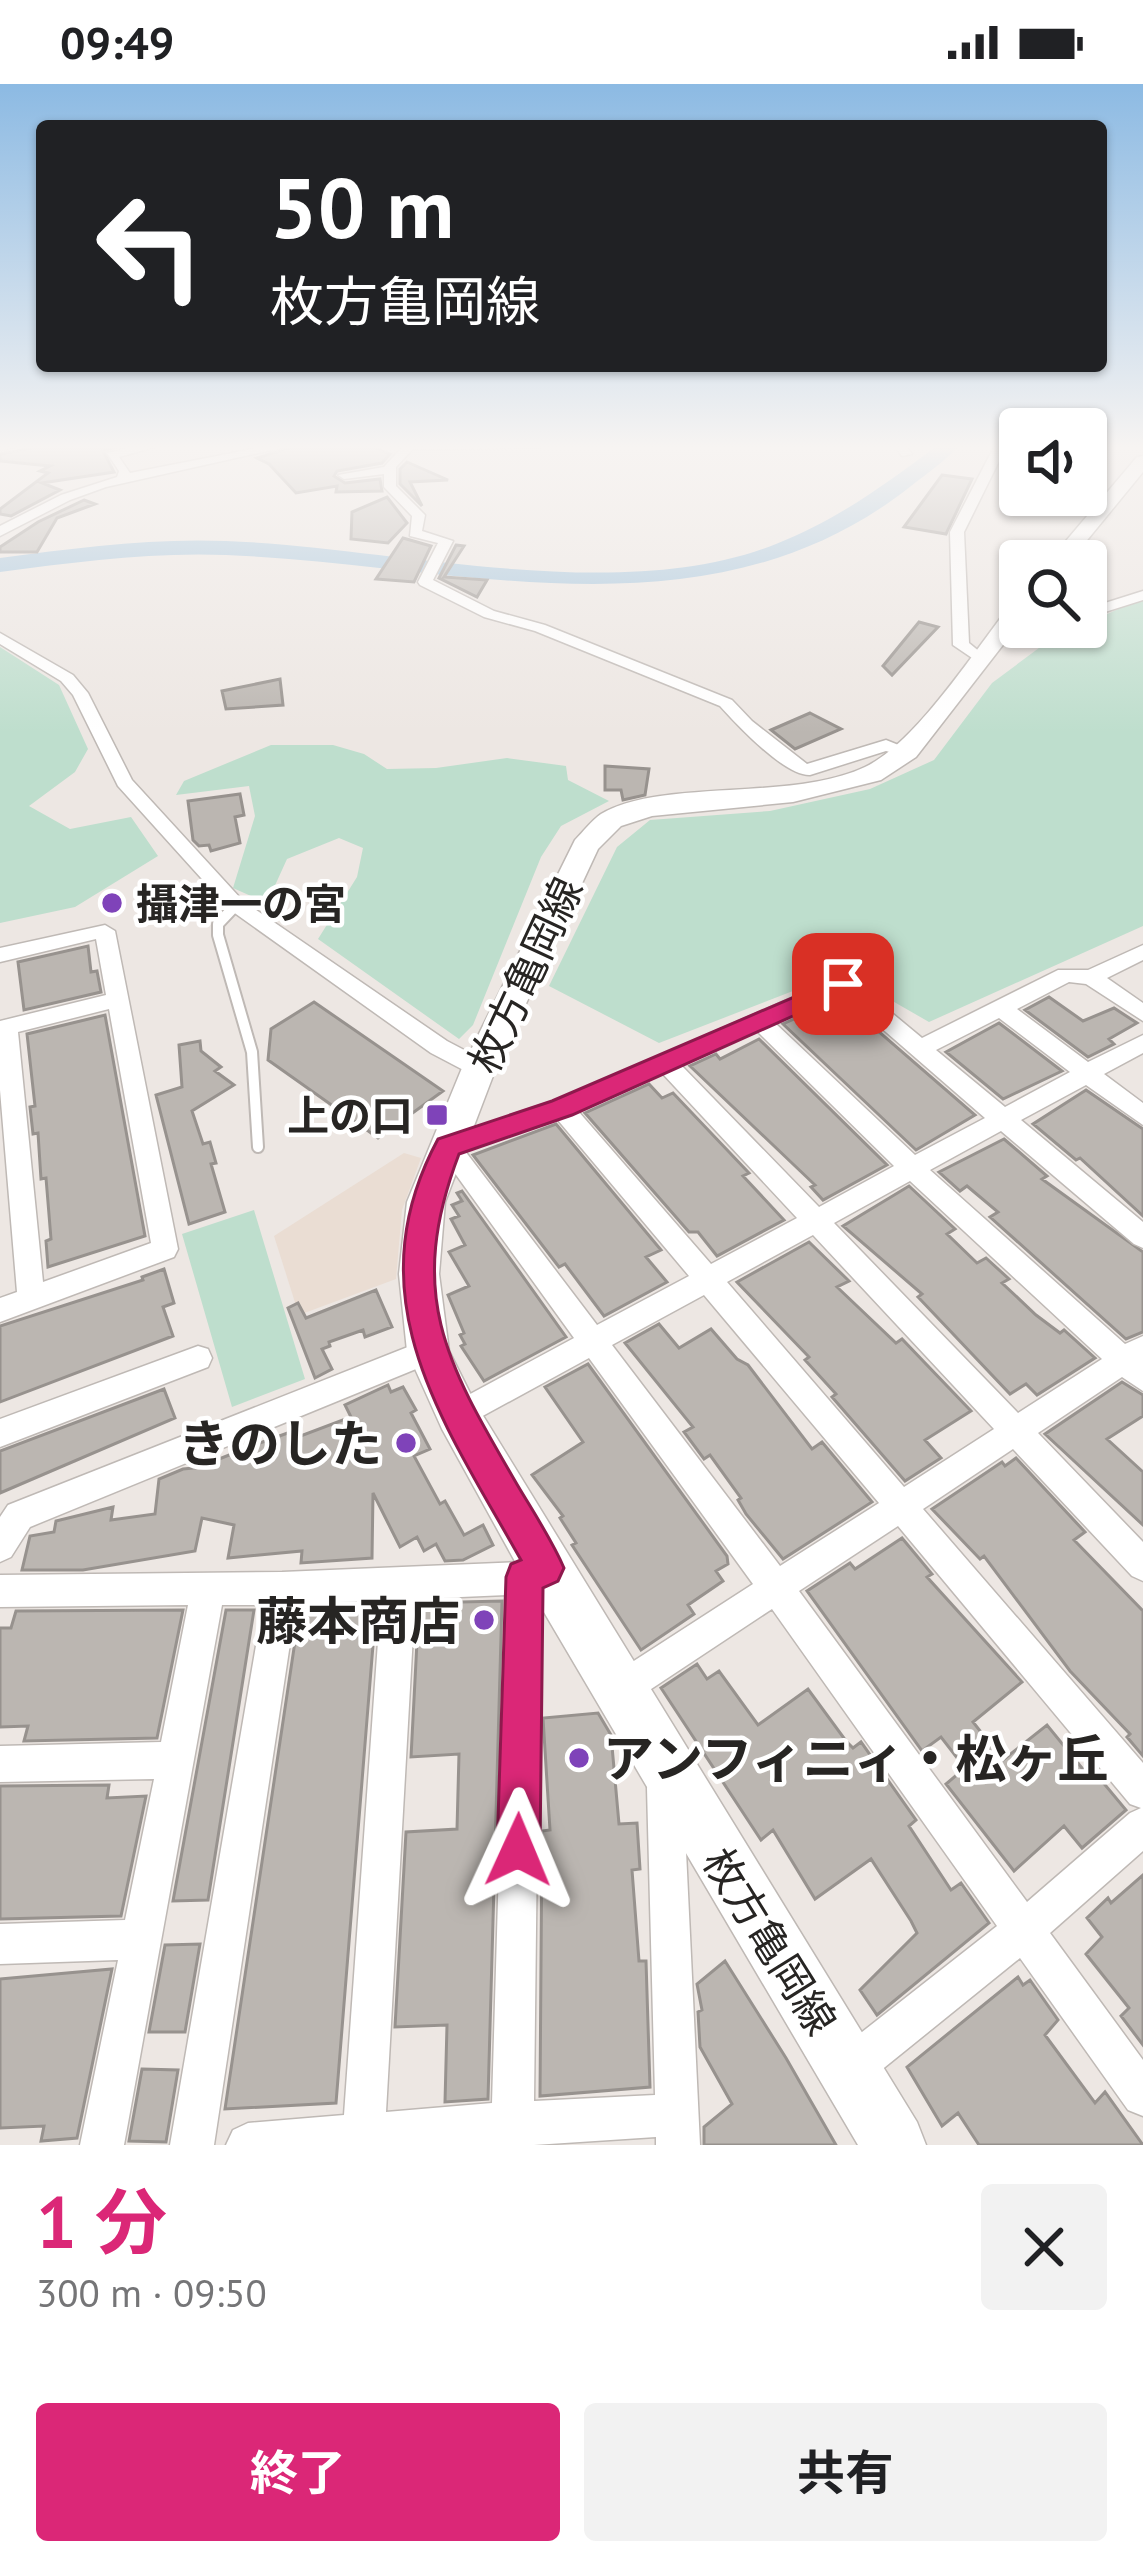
<!DOCTYPE html>
<html lang="ja">
<meta charset="utf-8">
<style>
body{margin:0;font-family:"PT Sans","Noto Sans JP",sans-serif;background:#f2f2f2;color:#202124;height:100vh;display:flex;flex-direction:column;font-size:45px;white-space:nowrap}
*{box-sizing:border-box;margin:0}
p{font-size:39px;color:#757577}
.icon{flex:none;width:66px;height:66px;fill:none;stroke:currentColor;stroke-width:2;stroke-linecap:round;stroke-linejoin:round}
.map{position:relative;height:2061px;overflow:hidden}
.details{display:flex;flex-direction:column;background:#fff;flex:1}
.details>*{flex:none}
.hud{position:absolute;left:36px;top:36px;width:1071px;height:252px;border-radius:12px;box-shadow:0 3px 9px #0004;background:#202124;color:#fff;overflow:hidden}
.controls{position:absolute;left:999px;top:324px;display:grid;gap:24px}
.controls a{display:grid;place-items:center;width:108px;height:108px;border-radius:12px;background:#fff;box-shadow:0 3px 9px #0004;font-size:60px}
.pin{position:absolute;display:grid;place-items:center;width:102px;height:102px;color:#fff;margin:-51px;border-radius:24px;box-shadow:0 6px 18px #0006}
.me{position:absolute;width:132px;margin:-66px;rotate:1deg;stroke-linejoin:round;filter:drop-shadow(0 0 9px #0008)}
.turn{display:flex;align-items:center;gap:42px;height:252px;padding:0 36px;font-size:54px}
.turn .icon{width:156px;height:156px;stroke-width:2.5}
.turn b{display:block;font-size:84px;line-height:102px}
.round{display:grid;place-items:center;flex:none;width:126px;height:126px;border-radius:12px;background:#f2f2f2}
.summary{display:flex;align-items:center;justify-content:space-between;height:204px;padding:0 36px}
h1{font-size:72px;font-weight:700;line-height:90px;color:#db2777}
.cta{display:flex;gap:24px;margin-top:auto;padding:24px 36px}
.cta a{flex:1;height:138px;border-radius:12px;background:#db2777;color:#fff;font-size:48px;font-weight:700;line-height:138px;text-align:center}
.cta a+a{background:#f2f2f2;color:#202124}
.status{display:flex;justify-content:space-between;align-items:center;height:84px;padding:0 60px;background:#fff;direction:ltr}
.status svg{height:33px;fill:currentColor}
.map>svg:first-child{display:block}
.built{fill:#eaddd3}
.green{fill:#bedecd}
.lines{fill:none;stroke-linecap:round;stroke-linejoin:round}
.river{fill:#a2c3db;fill-rule:evenodd}
.building{fill:#bbb6b1;stroke:#97928e;stroke-width:3}
.service-casing{stroke:#bfb9b5;stroke-width:14}
.minor-casing{stroke:#bfb9b5;stroke-width:3}
.primary-casing{stroke:#bfb9b5;stroke-width:3}
.service{stroke:#fff;stroke-width:10}
.minor{fill:#fff;fill-rule:evenodd}
.primary{fill:#fff;fill-rule:evenodd}
.route{fill:#db2777;stroke:#8e194d;stroke-width:3}
.poi-dot{fill:#7f43b9;stroke:#fff;stroke-width:4.5}
.labels{text-anchor:middle;dominant-baseline:central;stroke-width:9;stroke-linejoin:round;paint-order:stroke}
.poi-label{font-size:42px;font-weight:bold;fill:#272523;stroke:#fff;text-anchor:start}
.street-label{font-size:42px;fill:#272523;stroke:#fff}
.near-poi-label{font-size:51px;font-weight:bold;fill:#272523;stroke:#fff;text-anchor:end}
</style>
<div class="status"><b>09:49</b><svg viewBox="0 0 49 12"><path d="M0 12V9h3v3zM5 12V6h3v6zM10 12V3h3v9zM15 12V0h3v12zM26 1h20v11H26zM47 4h2v5h-2z"/></svg></div>
<div class="map">
<svg width="1143" height="2061" viewBox="0 0 1143 2061">
<rect width="100%" height="100%" fill="#ede7e3"/>
<path class="built" d="M 404,1069 L 421,1074 L 402,1126 L 396,1195 L 299,1231 L 274,1152 Z"/>
<path class="green" d="M 1143,513 L 1143,842 L 929,938 L 842,888 L 659,959 L 549,902 L 617,763 L 650,736 L 770,727 L 870,705 L 934,676 L 992,599 L 1043,561 Z
M 0,563 L 59,601 L 88,665 L 75,688 L 29,722 L 70,745 L 131,733 L 158,772 L 75,823 L 0,839 Z
M 271,661 L 333,661 L 364,670 L 387,685 L 436,684 L 507,674 L 566,682 L 568,696 L 609,717 L 561,742 L 541,773 L 473,941 L 459,955 L 318,855 L 357,793 L 363,764 L 339,754 L 287,775 L 267,819 L 233,804 L 255,732 L 249,702 L 176,711 L 184,697 Z
M 254,1126 L 305,1295 L 232,1323 L 182,1150 Z"/>
<g class="lines">
<path class="river" d="M 938,361 L 960,361 C 946,376 928,389 911,402 C 709,562 460,480 226,471 C 151,468 75,478 0,488 L 0,474 C 75,464 151,454 226,457 C 393,463 619,523 776,460 C 837,436 886,400 938,361 Z"/>
</g>
<path class="building" d="M 48,361 L 123,361 L 103,367 L 114,388 L 42,399 L 60,406 L 11,432 L 0,430 L 0,425 L 48,389 L 40,387 L 50,382 L 0,377 L 0,370 Z
M 298,361 L 369,361 L 390,370 L 382,379 L 337,387 L 334,392 L 345,399 L 380,395 L 382,407 L 336,408 L 337,402 L 296,409 L 269,380 L 257,374 Z
M 407,378 L 448,396 L 410,398 L 422,422 L 400,400 L 400,385 Z
M 942,391 L 972,395 L 946,450 L 904,443 Z
M 387,413 L 407,439 L 388,459 L 351,455 L 352,428 Z
M 84,416 L 95,420 L 57,434 L 37,468 L 0,468 L 0,463 L 38,438 Z
M 403,454 L 431,462 L 414,498 L 376,495 Z
M 456,461 L 464,462 L 444,493 L 487,496 L 477,513 L 439,494 Z
M 919,538 L 938,543 L 892,591 L 883,582 Z
M 280,595 L 283,621 L 226,625 L 222,607 Z
M 810,629 L 841,645 L 795,665 L 771,646 Z
M 605,682 L 649,685 L 645,711 L 623,716 L 621,706 L 605,706 Z
M 240,710 L 244,731 L 235,733 L 240,759 L 211,767 L 209,761 L 199,762 L 193,756 L 188,717 Z
M 88,862 L 91,888 L 97,887 L 101,908 L 24,926 L 18,878 Z
M 1049,913 L 1083,937 L 1114,924 L 1137,939 L 1109,955 L 1114,960 L 1088,973 L 1025,926 Z
M 840,914 L 975,1031 L 916,1066 L 783,940 Z
M 314,918 L 443,1007 L 378,1054 L 268,976 L 271,945 Z
M 105,931 L 145,1152 L 48,1183 L 46,1157 L 51,1155 L 46,1094 L 41,1095 L 38,1049 L 33,1050 L 30,1023 L 35,1022 L 27,950 Z
M 999,939 L 1062,987 L 1003,1015 L 946,968 Z
M 759,955 L 887,1081 L 823,1116 L 811,1103 L 815,1101 L 690,982 L 716,970 L 720,975 Z
M 200,957 L 201,967 L 221,983 L 215,987 L 234,1001 L 192,1027 L 203,1060 L 210,1058 L 216,1079 L 211,1080 L 225,1128 L 189,1140 L 156,1011 L 182,1003 L 179,961 Z
M 649,1000 L 662,1014 L 673,1009 L 749,1089 L 743,1092 L 784,1136 L 717,1172 L 698,1148 L 689,1148 L 585,1029 Z
M 1086,1006 L 1143,1045 L 1143,1132 L 1080,1074 L 1076,1076 L 1033,1040 Z
M 556,1040 L 661,1166 L 646,1173 L 667,1198 L 604,1232 L 565,1180 L 559,1183 L 473,1071 Z
M 1004,1055 L 1047,1092 L 1042,1095 L 1143,1168 L 1143,1248 L 1126,1255 L 990,1133 L 998,1128 L 967,1102 L 960,1107 L 939,1088 Z
M 909,1102 L 955,1145 L 947,1150 L 977,1179 L 986,1174 L 1009,1195 L 1002,1199 L 1036,1231 L 1060,1249 L 1064,1246 L 1095,1274 L 1037,1311 L 1026,1300 L 1010,1310 L 918,1213 L 922,1210 L 843,1142 Z
M 462,1107 L 566,1253 L 484,1297 L 461,1262 L 465,1260 L 460,1251 L 464,1249 L 448,1211 L 469,1202 L 449,1168 L 465,1161 L 451,1135 L 459,1132 L 452,1121 L 462,1117 L 457,1109 Z
M 809,1158 L 849,1197 L 837,1203 L 896,1259 L 902,1255 L 971,1327 L 925,1356 L 941,1374 L 905,1397 L 832,1313 L 836,1310 L 805,1276 L 809,1273 L 737,1198 Z
M 164,1185 L 174,1219 L 163,1223 L 173,1252 L 0,1318 L 0,1242 L 143,1196 L 142,1193 Z
M 376,1206 L 392,1243 L 365,1253 L 363,1246 L 329,1258 L 330,1262 L 322,1265 L 332,1285 L 315,1294 L 288,1224 L 298,1219 L 306,1234 Z
M 659,1240 L 679,1264 L 711,1245 L 737,1275 L 748,1281 L 812,1365 L 822,1358 L 872,1418 L 783,1475 L 746,1430 L 738,1416 L 741,1414 L 710,1371 L 704,1375 L 684,1348 L 693,1343 L 625,1259 Z
M 588,1280 L 727,1472 L 728,1480 L 716,1487 L 723,1497 L 688,1521 L 694,1530 L 641,1566 L 572,1461 L 576,1459 L 560,1434 L 563,1432 L 532,1391 L 583,1358 L 545,1303 Z
M 1122,1298 L 1143,1311 L 1143,1332 L 1107,1355 L 1143,1388 L 1143,1441 L 1045,1350 Z
M 388,1301 L 391,1308 L 403,1303 L 416,1326 L 411,1329 L 430,1365 L 414,1372 L 440,1420 L 445,1417 L 464,1451 L 483,1441 L 493,1461 L 463,1476 L 445,1477 L 436,1460 L 424,1467 L 417,1453 L 400,1463 L 373,1409 L 372,1474 L 301,1479 L 302,1467 L 228,1474 L 234,1441 L 202,1434 L 195,1467 L 83,1486 L 22,1486 L 30,1452 L 54,1448 L 56,1437 L 113,1423 L 111,1436 L 155,1430 L 159,1395 L 183,1385 L 215,1382 L 214,1377 L 257,1360 L 296,1346 L 298,1353 L 351,1333 L 345,1321 Z
M 164,1305 L 175,1334 L 0,1409 L 0,1367 Z
M 1016,1374 L 1085,1448 L 1074,1456 L 1143,1527 L 1143,1672 L 1127,1653 L 1130,1650 L 1070,1587 L 984,1472 L 980,1475 L 932,1425 L 1002,1378 L 1005,1382 Z
M 902,1454 L 932,1490 L 927,1493 L 1022,1598 L 973,1638 L 1003,1676 L 1047,1641 L 1086,1689 L 1091,1684 L 1126,1726 L 1082,1764 L 1064,1742 L 1014,1787 L 946,1700 L 965,1684 L 941,1653 L 922,1667 L 807,1507 L 850,1479 L 855,1485 Z
M 502,1517 L 488,2015 L 445,2018 L 447,1941 L 395,1943 L 406,1748 L 457,1745 L 459,1670 L 411,1673 L 419,1519 Z
M 300,1524 L 376,1524 L 336,2019 L 225,2025 Z
M 183,1526 L 157,1654 L 24,1657 L 28,1642 L 0,1643 L 0,1544 L 11,1544 L 16,1527 Z
M 226,1526 L 254,1526 L 208,1816 L 173,1817 Z
M 697,1580 L 707,1595 L 719,1587 L 758,1641 L 808,1605 L 846,1657 L 853,1664 L 861,1658 L 916,1736 L 909,1742 L 951,1806 L 961,1799 L 989,1839 L 877,1931 L 860,1906 L 917,1849 L 911,1837 L 871,1775 L 815,1815 L 773,1746 L 761,1756 L 661,1604 Z
M 598,1629 L 611,1651 L 619,1740 L 637,1739 L 640,1785 L 632,1786 L 639,1877 L 646,1877 L 650,2003 L 540,2012 L 542,1747 L 550,1746 L 543,1634 Z
M 109,1701 L 107,1714 L 146,1712 L 121,1832 L 0,1835 L 0,1702 Z
M 1143,1791 L 1143,1961 L 1121,1932 L 1129,1924 L 1086,1870 L 1102,1853 L 1087,1834 L 1108,1814 L 1111,1819 Z
M 200,1860 L 185,1948 L 149,1948 L 165,1861 Z
M 725,1877 L 786,1974 L 836,2061 L 704,2061 L 704,2043 L 732,2020 L 700,1963 L 698,1928 L 702,1926 L 697,1900 Z
M 112,1885 L 77,2054 L 41,2057 L 44,2042 L 0,2044 L 0,1895 Z
M 1018,1893 L 1023,1901 L 1030,1896 L 1058,1936 L 1045,1951 L 1095,2019 L 1105,2008 L 1143,2061 L 979,2061 L 958,2029 L 942,2042 L 907,1983 Z
M 142,1985 L 178,1986 L 166,2058 L 129,2057 Z"/>
<g class="lines">
<g class="service-casing">
<path id="service" d="M 236,821 L 218,840 L 218,851 L 252,968 L 258,1063"/>
</g>
<g class="minor-casing">
<path id="minor" d="M 0,361 L 26,361 L 0,366 Z
M 142,361 L 162,361 L 119,373 L 130,389 L 272,361 L 294,361 L 106,403 L 70,416 L 0,452 L 0,442 L 61,411 L 117,393 L 119,387 L 107,369 Z
M 404,361 L 545,361 L 539,364 L 413,365 L 396,383 L 396,402 L 425,431 L 422,447 L 453,457 L 433,496 L 494,527 L 545,541 L 732,616 L 752,637 L 807,680 L 886,656 L 916,668 L 907,673 L 886,667 L 810,691 C 785,692 738,642 720,622 L 535,547 L 484,533 L 420,501 L 418,498 L 438,459 L 410,452 L 412,432 L 384,403 L 384,390 L 344,395 L 338,391 L 384,383 Z
M 894,361 L 906,361 L 912,370 L 902,372 Z
M 995,361 L 1007,361 L 964,448 L 969,559 L 986,573 L 978,578 L 953,561 L 950,448 Z
M 1143,507 L 1143,516 L 1086,534 L 1086,525 Z
M 1031,543 L 1052,543 L 1012,560 L 987,554 Z
M 0,549 L 73,591 L 88,609 L 132,696 L 243,817 L 447,957 L 487,978 L 491,984 L 487,990 L 471,990 L 431,969 L 229,825 L 118,702 L 73,611 L 61,597 L 0,560 Z
M 105,841 L 115,847 L 178,1165 L 174,1173 L 0,1238 L 0,1214 L 17,1208 L 0,1006 L 0,937 L 106,911 L 96,855 L 0,878 L 0,864 ZM 109,925 L 151,1159 L 43,1198 L 18,948 Z
M 1143,861 L 1143,876 L 1107,894 L 1143,919 L 1143,937 L 1086,900 L 1069,898 L 1017,925 L 1088,978 L 1143,951 L 1143,969 L 1104,990 L 1143,1019 L 1143,1041 L 1086,1001 L 1021,1036 L 1143,1138 L 1143,1164 L 1134,1160 L 1001,1047 L 930,1086 L 1125,1260 L 1143,1252 L 1143,1307 L 1122,1293 L 1038,1349 L 1143,1458 L 1143,1497 L 1132,1492 L 1013,1365 L 923,1425 L 1143,1679 L 1143,1767 L 1050,1849 L 1143,1976 L 1143,2032 L 1128,2026 L 1020,1874 L 864,2000 L 849,2006 L 834,2000 L 828,1985 L 834,1970 L 997,1842 L 772,1525 L 633,1617 L 621,1622 L 609,1617 L 604,1605 L 609,1593 L 753,1500 L 589,1274 L 468,1340 L 458,1344 L 448,1340 L 443,1331 L 448,1322 L 574,1254 L 436,1063 L 439,1056 L 554,1018 L 835,895 L 851,895 L 922,954 L 1058,886 L 1088,886 ZM 841,909 L 985,1034 L 915,1071 L 775,939 ZM 999,934 L 1070,988 L 1005,1023 L 936,966 ZM 757,947 L 894,1082 L 819,1123 L 681,981 ZM 662,989 L 797,1134 L 711,1180 L 578,1027 ZM 557,1035 L 689,1192 L 597,1241 L 465,1067 ZM 910,1097 L 1102,1275 L 1018,1329 L 834,1139 ZM 813,1151 L 994,1345 L 904,1403 L 727,1198 ZM 704,1211 L 879,1419 L 780,1482 L 612,1261 ZM 898,1442 L 1130,1720 L 1141,1724 L 1130,1729 L 1027,1818 L 799,1507 Z
M 428,1255 L 438,1258 L 442,1267 L 438,1276 L 30,1443 L 11,1473 L 0,1478 L 0,1433 L 8,1421 Z
M 198,1262 L 208,1265 L 212,1274 L 208,1283 L 0,1363 L 0,1335 Z
M 537,1471 L 548,1476 L 553,1487 L 548,1498 L 540,1503 L 534,2017 L 655,2011 L 647,1704 L 652,1691 L 665,1686 L 678,1691 L 683,1704 L 700,2061 L 656,2061 L 656,2053 L 534,2061 L 226,2061 L 233,2046 L 248,2039 L 344,2031 L 381,1516 L 296,1520 L 214,2061 L 170,2061 L 263,1521 L 222,1521 L 124,2061 L 80,2061 L 118,1876 L 0,1880 L 0,1840 L 125,1836 L 154,1695 L 0,1698 L 0,1662 L 161,1658 L 188,1521 L 0,1523 L 0,1491 L 282,1488 L 521,1478 ZM 507,1511 L 492,2019 L 386,2028 L 415,1515 Z"/>
</g>
<g class="primary-casing">
<path id="primary" d="M 1143,372 L 1143,388 L 1070,477 L 1049,477 L 1137,373 Z
M 1020,517 L 1020,539 L 916,673 L 881,696 L 793,718 L 652,732 L 621,742 L 598,765 L 496,984 L 445,1118 L 439,1190 L 449,1267 L 474,1317 L 917,2038 L 926,2061 L 858,2061 L 528,1501 L 442,1345 L 407,1267 L 399,1190 L 407,1118 L 462,984 L 575,756 C 583,748 592,736 601,730 C 663,694 791,718 865,683 C 916,659 975,566 1012,519 Z"/>
</g>
<use href="#service" class="service"/>
<use href="#minor" class="minor"/>
<use href="#primary" class="primary"/>
</g>
<linearGradient id="sky" x2="0" y2="1"><stop stop-color="#8cbae3"/><stop offset="0.56" stop-color="#f7f4f2"/><stop offset="1" stop-color="#f7f4f2" stop-opacity="0"/></linearGradient>
<rect width="1143" height="649" fill="url(#sky)"/>
<path class="route" d="M 843,892 L 851,895 L 851,906 L 572,1031 L 459,1070 C 405,1212 447,1280 518,1402 C 534,1429 552,1456 564,1484 L 558,1497 L 543,1504 L 540,1766 L 533,1781 L 518,1788 L 503,1781 L 497,1766 L 506,1493 L 511,1480 L 521,1476 C 444,1339 352,1215 438,1055 L 552,1017 Z"/>
<g class="poi-dot">
<circle cx="112" cy="819" r="12"/>
<rect x="425" y="1019" width="24" height="24" rx="6"/>
<circle cx="406" cy="1359" r="12"/>
<circle cx="484" cy="1536" r="12"/>
<circle cx="579" cy="1674" r="12"/>
</g>
<g class="labels">
<g class="poi-label">
<text x="136" y="819">攝津一の宮</text>
<text x="413" y="1031" text-anchor="end">上の口</text>
</g>
<g class="street-label">
<text transform="translate(525 891) rotate(-65)">枚方亀岡線</text>
<text transform="translate(770 1857) rotate(58)">枚方亀岡線</text>
</g>
<g class="near-poi-label">
<text x="382" y="1359">きのした</text>
<text x="460" y="1536">藤本商店</text>
<text x="603" y="1674" text-anchor="start">アンフィニィ・松ヶ丘</text>
</g>
</g>
</svg>
<div class="controls">
<a><svg class="icon" aria-label="sound" viewBox="0 0 24 24"><path d="M4 9h4l5-4v14l-5-4H4zM17 9q2 3 0 6"/></svg></a>
<a><svg class="icon" aria-label="search" viewBox="0 0 24 24"><circle cx="10" cy="10" r="6"/><path d="M15 15l6 6"/></svg></a>
</div>
<div class="pin" style="left:843px;top:900px;background:#d93025"><svg class="icon" aria-label="arrive" viewBox="0 0 24 24"><path d="M6 21V4h12l-3 4 3 4H6"/></svg></div>
<svg class="me" style="left:518px;top:1766px" viewBox="-20 -20 40 40"><path d="M0-17L14 15 0 8-14 15z" fill="#db2777" stroke="#fff" stroke-width="4"/></svg>
<div class="hud">
<div class="turn"><svg class="icon" aria-label="left" viewBox="0 0 24 24"><path d="M17 20v-9H6M10 6l-5 5 5 5"/></svg><div><b>50 m</b>枚方亀岡線</div></div>
</div>
</div>
<section class="details">
<div class="summary"><div><h1>1 分</h1><p>300 m · 09:50</p></div><a class="round"><svg class="icon" aria-label="close" viewBox="0 0 24 24"><path d="M6 6l12 12M18 6L6 18"/></svg></a></div>
<div class="cta"><a>終了</a><a>共有</a></div>
</section>
